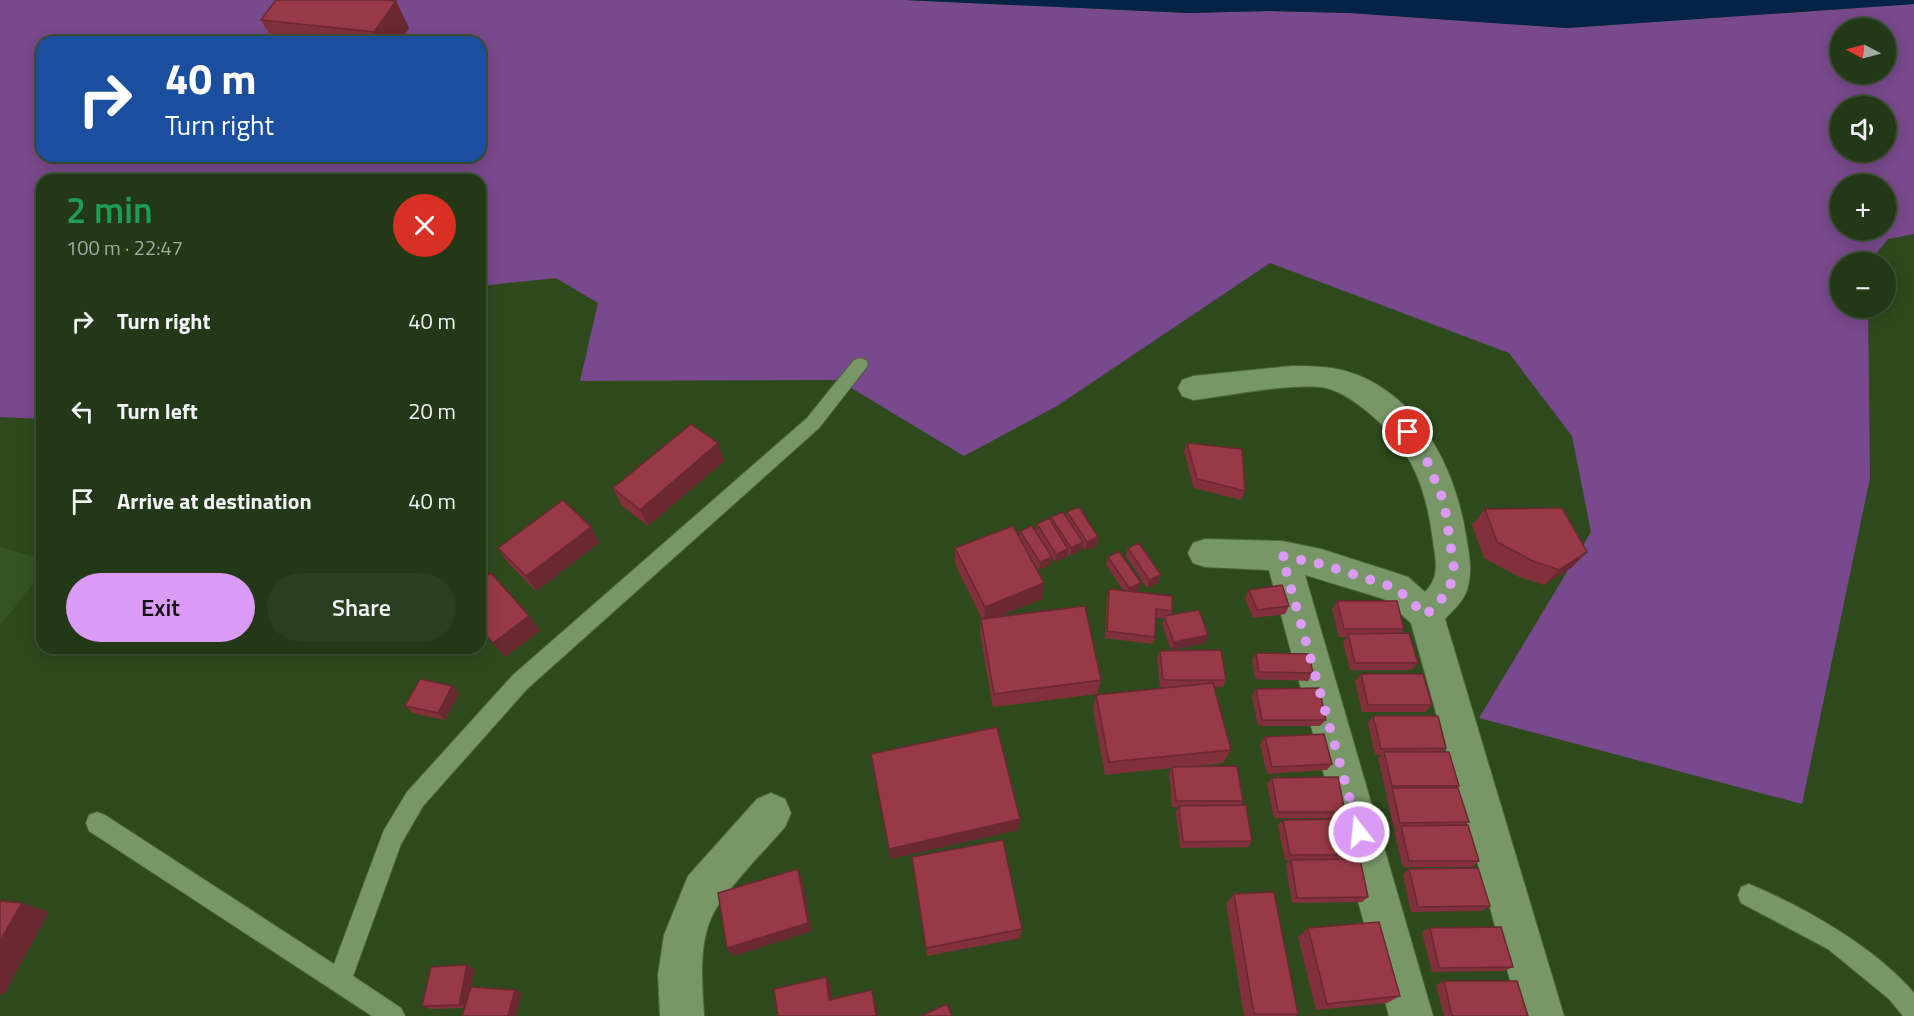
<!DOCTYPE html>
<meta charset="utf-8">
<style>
body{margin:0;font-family:"Titillium Web",sans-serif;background:#2a3f1f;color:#f1f3f6;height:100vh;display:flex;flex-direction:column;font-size:22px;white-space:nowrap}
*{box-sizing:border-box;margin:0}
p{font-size:20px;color:#a2aca1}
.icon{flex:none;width:33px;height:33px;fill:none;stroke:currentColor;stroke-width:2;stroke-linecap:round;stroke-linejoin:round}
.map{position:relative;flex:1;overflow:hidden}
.drawer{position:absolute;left:36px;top:174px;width:450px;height:480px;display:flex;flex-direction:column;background:#223816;border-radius:18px;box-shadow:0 3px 15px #0003,0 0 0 2px #3f5235}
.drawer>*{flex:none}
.banner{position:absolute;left:36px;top:36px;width:450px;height:126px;border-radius:18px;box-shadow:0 3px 15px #0003,0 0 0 2px #3f5235;background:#1a4fa0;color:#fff;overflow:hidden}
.needle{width:39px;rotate:276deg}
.tools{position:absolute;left:1830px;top:18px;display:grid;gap:12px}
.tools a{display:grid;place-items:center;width:66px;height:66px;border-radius:50%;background:#223816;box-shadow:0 3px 15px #0003,0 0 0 2px #3f5235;font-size:30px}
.pin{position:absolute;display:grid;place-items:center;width:51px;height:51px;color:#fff;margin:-26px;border:3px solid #fff;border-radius:50%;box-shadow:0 2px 6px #0007}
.me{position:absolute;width:66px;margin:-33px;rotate:344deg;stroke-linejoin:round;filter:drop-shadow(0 0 4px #0008)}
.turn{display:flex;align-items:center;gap:21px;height:126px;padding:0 30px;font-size:27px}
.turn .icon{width:78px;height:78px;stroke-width:2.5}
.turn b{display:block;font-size:42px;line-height:51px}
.round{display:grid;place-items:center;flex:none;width:63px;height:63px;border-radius:32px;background:#2a3f1f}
.headline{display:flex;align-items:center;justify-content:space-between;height:102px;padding:0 30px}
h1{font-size:36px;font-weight:600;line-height:45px;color:#1e9e55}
.cta{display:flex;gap:12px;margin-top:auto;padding:12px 30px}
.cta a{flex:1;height:69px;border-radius:36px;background:#da9af6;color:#111;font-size:24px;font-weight:600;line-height:69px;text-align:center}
.cta a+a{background:#2a3f1f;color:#f1f3f6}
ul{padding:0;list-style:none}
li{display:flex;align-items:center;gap:18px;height:90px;padding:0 30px}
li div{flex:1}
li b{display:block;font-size:22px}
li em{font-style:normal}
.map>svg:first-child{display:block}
.built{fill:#345421}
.green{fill:#78498c;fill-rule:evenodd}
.water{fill:#042346}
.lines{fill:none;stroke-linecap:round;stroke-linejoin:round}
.lane-casing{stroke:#4d653c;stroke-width:2}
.street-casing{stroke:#4d653c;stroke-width:2}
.lane{fill:#789767;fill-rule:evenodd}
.street{fill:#789767;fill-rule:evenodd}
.wall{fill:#82313c}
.shaded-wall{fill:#6a2831}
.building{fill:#973946;stroke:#6a2831;stroke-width:1.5}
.route{stroke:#da9af6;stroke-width:10;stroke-dasharray:0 18}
</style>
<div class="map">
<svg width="1914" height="1016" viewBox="0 0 1914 1016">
<rect width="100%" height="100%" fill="#2e4a1d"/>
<path class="built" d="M 0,547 L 42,559 L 42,572 L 0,626 Z"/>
<path class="green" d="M 0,0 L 905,0 L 1189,13 L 1268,11 L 1350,13 L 1567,28 L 1914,4 L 1914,234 L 1888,239 L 1869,262 L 1840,262 L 1840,308 L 1868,308 L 1870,478 L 1802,804 L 1479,718 L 1591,532 L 1572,436 L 1509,353 L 1270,263 L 1057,406 L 964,456 L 838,380 L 580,381 L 598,303 L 556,278 L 480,286 L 480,180 L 42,180 L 42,419 L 0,417 ZM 1840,28 L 1886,28 L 1886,74 L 1840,74 ZM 42,42 L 480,42 L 480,156 L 42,156 ZM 1840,106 L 1886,106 L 1886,152 L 1840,152 ZM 1840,184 L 1886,184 L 1886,230 L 1840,230 Z"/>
<path class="water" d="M 905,0 L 1914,0 L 1914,4 L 1567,28 L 1350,13 L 1268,11 L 1189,13 Z"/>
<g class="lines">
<g class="lane-casing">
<path id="lane" d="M 860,358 L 866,360 L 868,364 L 866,368 L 819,428 L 527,689 L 423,806 L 401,844 L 353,976 L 401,1008 L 405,1016 L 372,1016 L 89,831 L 86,823 L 89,815 L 97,812 L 105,815 L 334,964 L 384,830 L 407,792 L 513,675 L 807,418 L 854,360 Z
M 1749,884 C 1804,907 1875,947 1914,993 L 1914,1016 L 1903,1016 L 1889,999 L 1828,949 L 1741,903 L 1738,895 L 1741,887 Z"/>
</g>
<g class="street-casing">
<path id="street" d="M 1292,366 C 1324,366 1347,367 1376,384 C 1429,415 1457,478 1466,536 C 1469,555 1473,571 1467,590 C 1463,602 1453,610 1445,619 L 1564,1016 L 1520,1016 L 1411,623 L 1384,599 L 1305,575 L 1433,1016 L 1389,1016 L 1269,570 L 1205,567 L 1193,563 L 1188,553 L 1193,543 L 1205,539 L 1282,541 L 1321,549 L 1396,573 L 1408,577 L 1425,592 C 1440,577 1436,561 1433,541 C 1426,487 1412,449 1369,413 C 1357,403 1342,392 1326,388 C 1294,382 1228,396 1193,400 L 1182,396 L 1178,388 L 1182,380 L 1193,376 Z
M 771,793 L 785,799 L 791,813 L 785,827 C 763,852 738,877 719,904 C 697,935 702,980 704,1016 L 660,1016 L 658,975 L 664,935 L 688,876 L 757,799 Z"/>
</g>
<use href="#lane" class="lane"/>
<use href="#street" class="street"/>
</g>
<path class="wall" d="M 396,1 L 409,28 L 399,42 L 274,42 L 261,20 Z
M 1187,443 L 1245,491 L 1241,500 L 1194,488 L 1184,452 Z
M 724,461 L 648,526 L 621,505 L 613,488 Z
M 1485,509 L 1587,552 L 1571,568 L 1544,585 L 1519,577 L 1484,558 L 1472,525 Z
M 1067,512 L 1097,546 L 1085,550 L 1082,546 L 1081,550 L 1070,556 L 1068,552 L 1067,557 L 1055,562 L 1036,532 L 1037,524 L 1051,521 L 1051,517 L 1066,517 Z
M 591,527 L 599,543 L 536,591 L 509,564 L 498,548 Z
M 1020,531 L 1050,565 L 1039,570 L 1025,548 L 1042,599 L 996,617 L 1101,680 L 1097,694 L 993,707 L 980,634 L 981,619 L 982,619 L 955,564 L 955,548 L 1019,538 Z
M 1128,548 L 1158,583 L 1147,588 L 1126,556 Z
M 1108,557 L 1138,591 L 1136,592 L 1172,611 L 1170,615 L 1205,643 L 1171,650 L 1162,624 L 1164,619 L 1155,617 L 1155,637 L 1152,644 L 1105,638 L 1107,597 L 1109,589 L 1123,590 L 1106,565 Z
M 1249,590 L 1289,606 L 1285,614 L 1253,618 L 1245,598 Z
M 1337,601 L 1404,629 L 1400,633 L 1418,663 L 1411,670 L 1350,670 L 1343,642 L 1347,637 L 1339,637 L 1332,609 Z
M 1160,651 L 1226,680 L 1223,687 L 1214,687 L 1231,750 L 1223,763 L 1186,767 L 1243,801 L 1240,806 L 1252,841 L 1248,847 L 1180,848 L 1176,812 L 1179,807 L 1172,807 L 1169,773 L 1171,768 L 1105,775 L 1093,708 L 1096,695 L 1171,687 L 1160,687 L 1157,658 Z
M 1256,653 L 1313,673 L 1308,681 L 1255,679 L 1252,660 Z
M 1361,674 L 1432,705 L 1425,712 L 1362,712 L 1355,681 Z
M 1256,689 L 1326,720 L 1320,726 L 1258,726 L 1252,696 Z
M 459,693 L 445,720 L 413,713 L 405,706 Z
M 1373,716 L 1446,748 L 1442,752 L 1459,786 L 1457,788 L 1469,822 L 1465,825 L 1479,861 L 1471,867 L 1403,867 L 1394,831 L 1397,829 L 1394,829 L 1386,794 L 1388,792 L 1386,792 L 1378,759 L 1381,755 L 1375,755 L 1368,723 Z
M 1265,737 L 1332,764 L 1327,770 L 1267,774 L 1260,744 Z
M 1272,778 L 1345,812 L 1340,818 L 1274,818 L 1267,784 Z
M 1283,820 L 1358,855 L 1354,859 L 1368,897 L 1362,902 L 1292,903 L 1286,865 L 1290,860 L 1285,860 L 1278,825 Z
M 912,857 L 1022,929 L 1020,938 L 927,956 Z
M 1409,869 L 1490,906 L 1481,911 L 1411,912 L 1403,874 Z
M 1234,894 L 1298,1014 L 1294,1016 L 1244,1016 L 1226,903 Z
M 1308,928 L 1400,996 L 1387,1003 L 1316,1010 L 1298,937 Z
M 1430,928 L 1513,967 L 1504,971 L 1432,972 L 1422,932 Z
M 467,965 L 474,969 L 471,987 L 522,993 L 464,1008 L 431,1009 L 422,1006 Z
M 1444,981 L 1528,1016 L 1444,1016 L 1436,985 Z"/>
<path class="shaded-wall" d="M 396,1 L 409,28 L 399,42 L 379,42 L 374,32 Z
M 718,443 L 724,461 L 648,526 L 640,510 Z
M 591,527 L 599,543 L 536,591 L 526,576 Z
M 1098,537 L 1097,546 L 1085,550 L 1087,542 Z
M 1083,542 L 1081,550 L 1070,556 L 1071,548 Z
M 1068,549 L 1067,557 L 1055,562 L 1056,554 Z
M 1587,552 L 1571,568 L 1544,585 L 1559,570 Z
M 1052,557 L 1050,565 L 1039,570 L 1040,562 Z
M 1161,575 L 1158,583 L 1147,588 L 1149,580 Z
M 1044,583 L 1042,599 L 984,622 L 985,607 Z
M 1141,583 L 1138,591 L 1127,596 L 1129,588 Z
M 529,616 L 540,631 L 505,657 L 493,643 Z
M 1208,635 L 1205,643 L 1171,650 L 1174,642 Z
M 452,686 L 459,693 L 445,720 L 438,713 Z
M 1020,819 L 1019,830 L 890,859 L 889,849 Z
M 798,869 L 802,879 L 812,931 L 734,956 L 727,948 Z
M 22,903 L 49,912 L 4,994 L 0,994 L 0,941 Z
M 467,965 L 474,969 L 467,1008 L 459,1005 Z
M 826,977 L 830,984 L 833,1007 L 829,1000 Z
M 515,990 L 522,993 L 516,1016 L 508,1016 Z
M 872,990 L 874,997 L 878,1016 L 876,1016 Z"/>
<path class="building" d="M 276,0 L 387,0 L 396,1 L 374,32 L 261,20 Z
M 691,424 L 718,443 L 640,510 L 613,488 Z
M 1187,443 L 1242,449 L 1245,491 L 1197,479 Z
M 563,500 L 591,527 L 526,576 L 498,548 Z
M 1079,507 L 1098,537 L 1087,542 L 1067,512 Z
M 1562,508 L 1587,552 L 1559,570 L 1533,561 L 1497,542 L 1485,509 Z
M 1063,512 L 1083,542 L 1071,548 L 1051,517 Z
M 1049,518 L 1068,549 L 1056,554 L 1037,524 Z
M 1013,526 L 1044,583 L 985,607 L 955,548 Z
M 1032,526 L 1052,557 L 1040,562 L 1020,531 Z
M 1139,543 L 1161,575 L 1149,580 L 1128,548 Z
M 1119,551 L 1141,583 L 1129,588 L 1108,557 Z
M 491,573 L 529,616 L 493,643 L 480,628 L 480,580 Z
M 1282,585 L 1289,606 L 1257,610 L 1249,590 Z
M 1109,589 L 1172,596 L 1172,611 L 1156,609 L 1155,637 L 1107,631 Z
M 1337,601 L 1397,601 L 1404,629 L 1344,629 Z
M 1085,606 L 1101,680 L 994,694 L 981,619 Z
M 1199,610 L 1208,635 L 1174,642 L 1164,616 Z
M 1409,633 L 1418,663 L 1355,663 L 1348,634 Z
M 1221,650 L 1226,680 L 1163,680 L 1160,651 Z
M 1256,653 L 1309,654 L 1313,673 L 1259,672 Z
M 1361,674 L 1423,674 L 1432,705 L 1368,705 Z
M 420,679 L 452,686 L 438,713 L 405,706 Z
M 1213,683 L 1231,750 L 1109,762 L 1096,695 Z
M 1319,688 L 1326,720 L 1262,720 L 1256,689 Z
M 1373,716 L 1438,716 L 1446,748 L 1381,749 Z
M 997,727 L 1020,819 L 889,849 L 871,754 Z
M 1324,734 L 1332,764 L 1272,767 L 1265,737 Z
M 1384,752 L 1449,752 L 1459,786 L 1392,786 Z
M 1237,766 L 1243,801 L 1176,801 L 1172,767 Z
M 1338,777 L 1345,812 L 1278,812 L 1272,778 Z
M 1392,788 L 1458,788 L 1469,822 L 1400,823 Z
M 1246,805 L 1252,841 L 1183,842 L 1179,806 Z
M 1351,819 L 1358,855 L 1290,855 L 1283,820 Z
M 1468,825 L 1479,861 L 1409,861 L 1401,826 Z
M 1003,840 L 1022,929 L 926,948 L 912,857 Z
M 1360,859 L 1368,897 L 1297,898 L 1291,860 Z
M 1478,868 L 1490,906 L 1418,907 L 1409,869 Z
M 798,869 L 808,923 L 727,948 L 718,893 Z
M 1274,892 L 1298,1014 L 1254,1014 L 1234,894 Z
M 0,901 L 22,903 L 0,941 Z
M 1379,922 L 1400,996 L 1327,1004 L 1308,928 Z
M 1501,927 L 1513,967 L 1439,968 L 1430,928 Z
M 467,965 L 459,1005 L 422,1006 L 431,967 Z
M 826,977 L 829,1000 L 872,990 L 876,1016 L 778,1016 L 774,989 Z
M 1444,981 L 1517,981 L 1528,1016 L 1452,1016 Z
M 471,987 L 515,990 L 508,1016 L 462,1016 Z
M 947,1004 L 952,1016 L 921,1016 Z"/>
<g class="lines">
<path class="route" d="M 1359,832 L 1282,556 L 1321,564 L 1396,588 L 1426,615 L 1449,591 L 1454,569 L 1444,502 L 1422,449 L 1408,432"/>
</g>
</svg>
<div class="tools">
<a><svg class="needle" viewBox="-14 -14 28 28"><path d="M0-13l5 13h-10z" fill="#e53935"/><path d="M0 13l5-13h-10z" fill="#a2aca1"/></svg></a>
<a><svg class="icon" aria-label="sound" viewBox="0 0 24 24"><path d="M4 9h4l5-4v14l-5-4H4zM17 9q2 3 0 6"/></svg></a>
<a>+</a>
<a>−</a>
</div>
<div class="pin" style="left:1408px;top:432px;background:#d93025"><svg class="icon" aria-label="arrive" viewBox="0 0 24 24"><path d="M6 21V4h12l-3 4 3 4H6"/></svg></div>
<svg class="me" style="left:1359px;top:832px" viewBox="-20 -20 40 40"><circle r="17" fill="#da9af6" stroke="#fff" stroke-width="3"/><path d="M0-11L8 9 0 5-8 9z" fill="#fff"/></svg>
<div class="banner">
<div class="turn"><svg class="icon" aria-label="right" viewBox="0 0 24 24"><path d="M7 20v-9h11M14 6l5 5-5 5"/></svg><div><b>40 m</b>Turn right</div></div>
</div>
<section class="drawer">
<div class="headline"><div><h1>2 min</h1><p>100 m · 22:47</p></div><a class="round" style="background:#d93025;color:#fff"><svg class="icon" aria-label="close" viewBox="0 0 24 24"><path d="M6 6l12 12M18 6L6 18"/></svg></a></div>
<ul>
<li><svg class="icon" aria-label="right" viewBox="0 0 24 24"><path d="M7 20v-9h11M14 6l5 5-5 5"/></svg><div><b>Turn right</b></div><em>40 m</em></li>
<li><svg class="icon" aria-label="left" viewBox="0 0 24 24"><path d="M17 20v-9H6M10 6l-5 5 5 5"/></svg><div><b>Turn left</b></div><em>20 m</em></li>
<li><svg class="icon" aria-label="arrive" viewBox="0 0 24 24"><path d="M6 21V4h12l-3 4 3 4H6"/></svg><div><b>Arrive at destination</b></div><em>40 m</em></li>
</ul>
<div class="cta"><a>Exit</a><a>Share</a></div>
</section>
</div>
